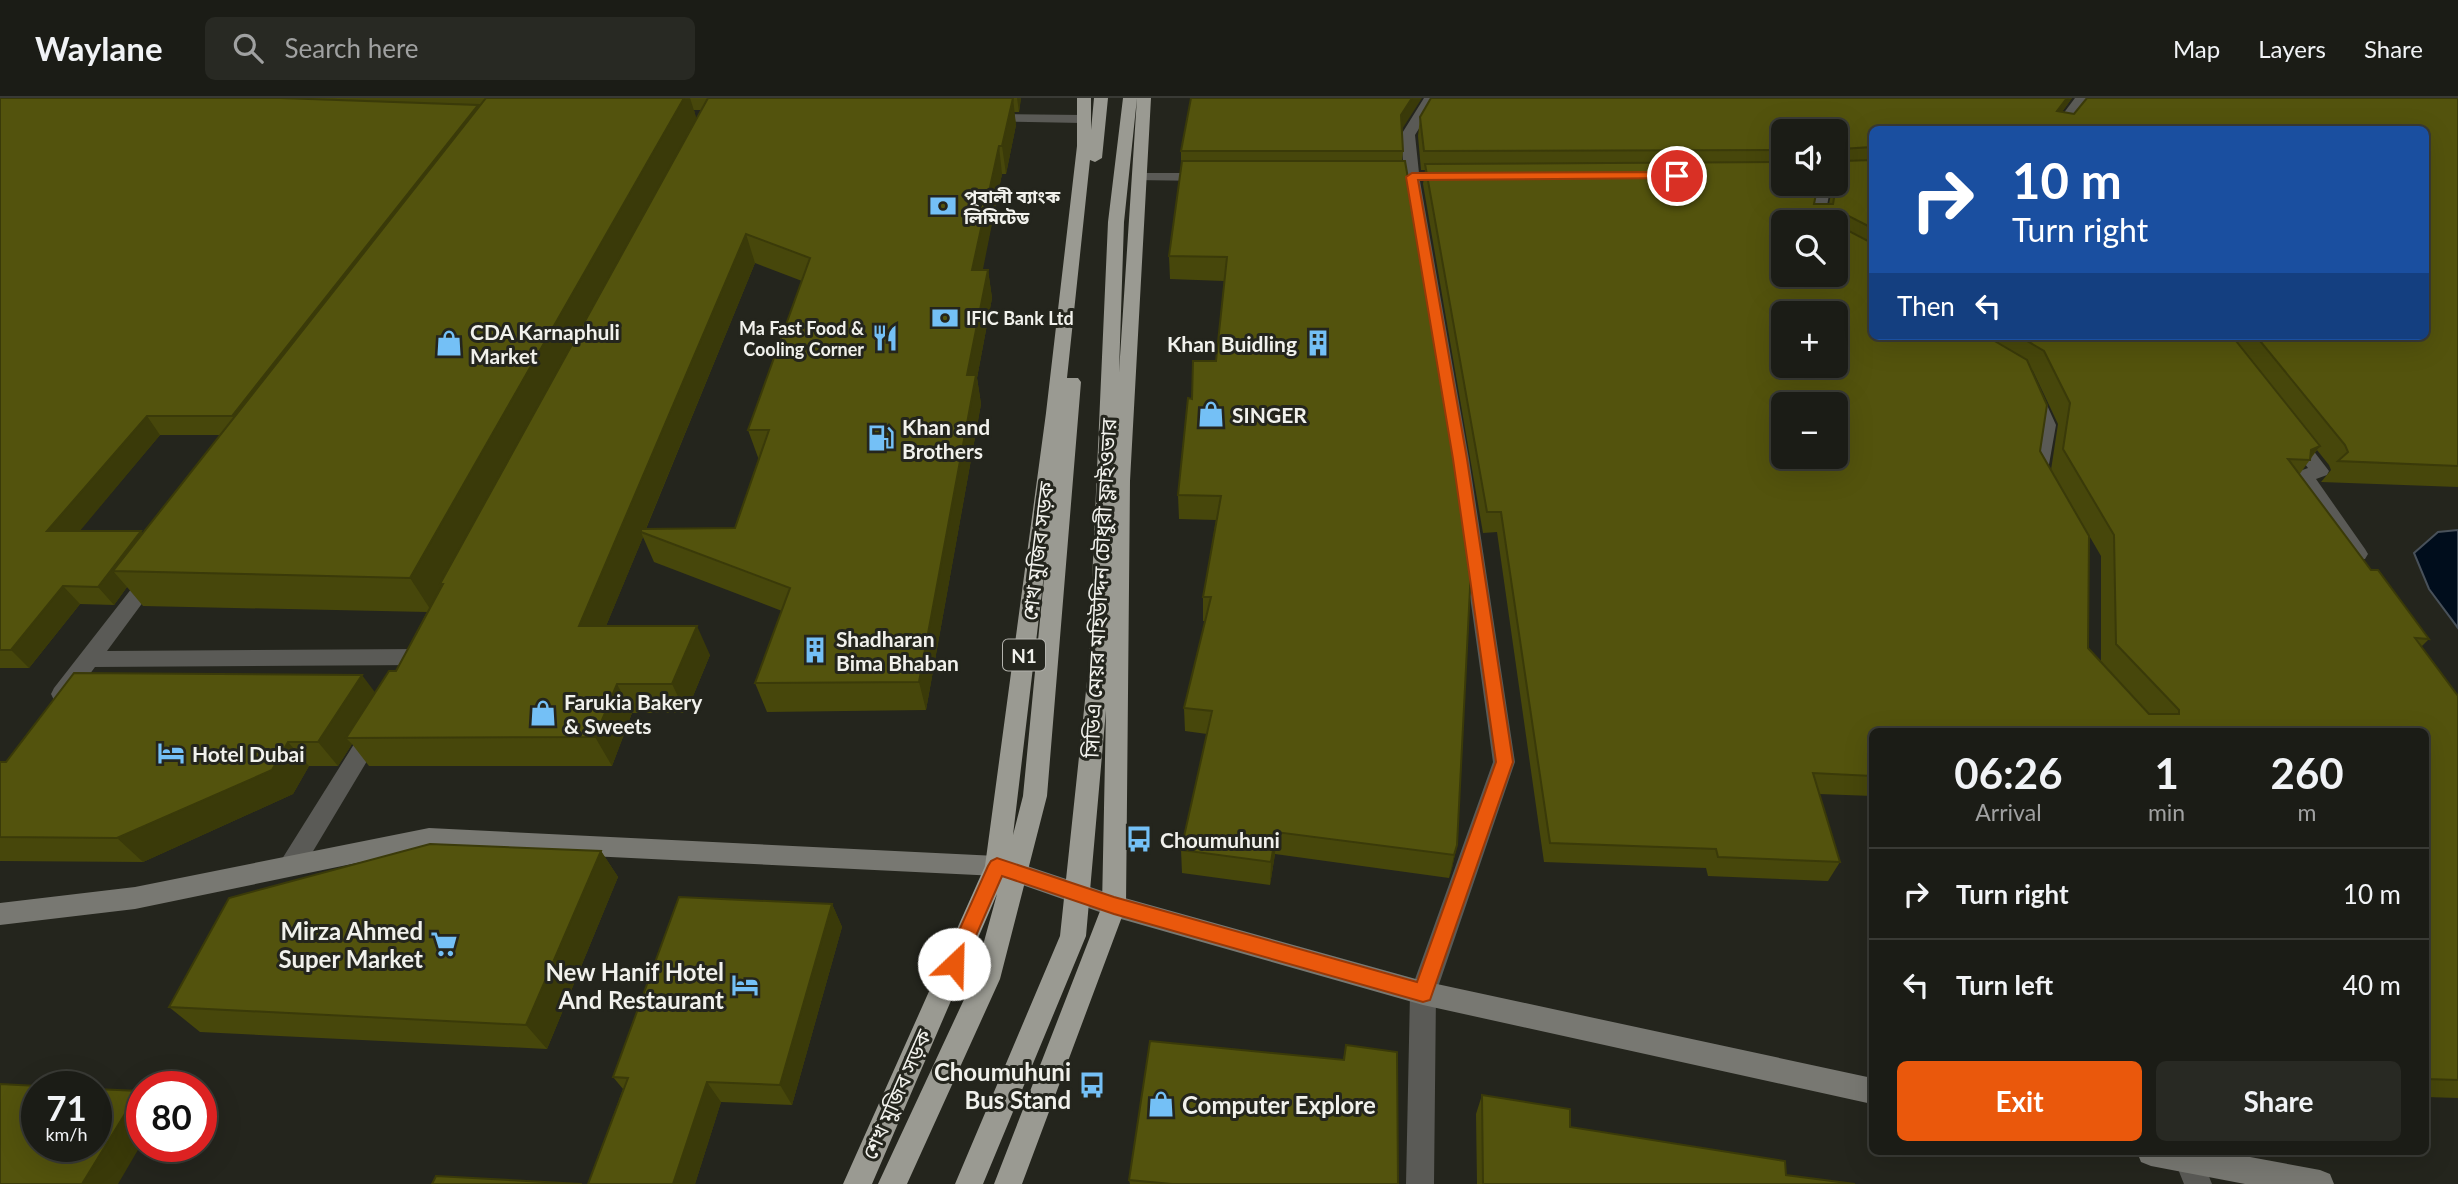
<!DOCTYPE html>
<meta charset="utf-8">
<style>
body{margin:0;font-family:Lato,"Noto Sans Bengali",sans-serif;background:#282923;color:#f1f3f6;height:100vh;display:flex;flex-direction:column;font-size:26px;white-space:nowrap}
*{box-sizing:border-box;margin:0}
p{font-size:23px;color:#a0a1a1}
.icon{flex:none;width:38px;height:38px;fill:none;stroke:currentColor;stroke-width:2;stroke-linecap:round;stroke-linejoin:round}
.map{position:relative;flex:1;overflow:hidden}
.drawer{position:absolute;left:1869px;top:630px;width:560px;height:427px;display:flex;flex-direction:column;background:#1b1c16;border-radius:10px;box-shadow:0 7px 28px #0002,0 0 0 2px #393a35}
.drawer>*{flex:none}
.guide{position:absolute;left:1869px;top:28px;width:560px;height:214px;border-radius:10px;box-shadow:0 7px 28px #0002,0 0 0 2px #393a35;background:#1a4fa0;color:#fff;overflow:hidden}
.tools{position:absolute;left:1771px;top:21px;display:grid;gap:14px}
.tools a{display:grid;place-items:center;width:77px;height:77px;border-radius:10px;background:#1b1c16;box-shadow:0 7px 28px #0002,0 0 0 2px #393a35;font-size:35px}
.speed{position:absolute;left:21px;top:973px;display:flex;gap:14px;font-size:35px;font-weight:700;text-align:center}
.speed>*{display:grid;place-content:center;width:91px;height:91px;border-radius:50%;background:#1b1c16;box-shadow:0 7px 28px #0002,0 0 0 2px #393a35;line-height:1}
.speed small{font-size:18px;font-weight:400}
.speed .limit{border:10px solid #d22;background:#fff;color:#111}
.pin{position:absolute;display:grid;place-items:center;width:60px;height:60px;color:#fff;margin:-30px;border:4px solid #fff;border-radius:50%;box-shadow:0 2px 7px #0007}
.me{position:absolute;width:77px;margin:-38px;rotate:24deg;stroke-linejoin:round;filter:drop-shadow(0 0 5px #0008)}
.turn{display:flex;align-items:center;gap:24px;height:147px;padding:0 28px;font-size:32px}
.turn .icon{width:91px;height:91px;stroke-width:2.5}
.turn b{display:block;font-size:49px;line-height:60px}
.then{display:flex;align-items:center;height:66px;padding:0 28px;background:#0003;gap:14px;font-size:26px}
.eta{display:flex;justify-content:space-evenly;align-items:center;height:119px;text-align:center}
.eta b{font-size:42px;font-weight:700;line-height:49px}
.cta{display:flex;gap:14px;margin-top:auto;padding:14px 28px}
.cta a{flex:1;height:80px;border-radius:10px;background:#ea580c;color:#fff;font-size:28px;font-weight:700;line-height:80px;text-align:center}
.cta a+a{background:#282923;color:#f1f3f6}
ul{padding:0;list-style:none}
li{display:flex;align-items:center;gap:21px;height:91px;padding:0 28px;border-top:2px solid #393a35}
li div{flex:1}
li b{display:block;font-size:26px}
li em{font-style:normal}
header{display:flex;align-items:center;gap:42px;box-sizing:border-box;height:98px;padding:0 35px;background:#1b1c16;border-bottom:2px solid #393a35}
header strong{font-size:33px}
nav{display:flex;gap:38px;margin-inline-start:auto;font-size:24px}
.search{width:490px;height:63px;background:#282923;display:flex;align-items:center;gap:18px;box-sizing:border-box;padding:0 24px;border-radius:10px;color:#a0a1a1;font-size:26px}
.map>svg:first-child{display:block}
.water{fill:#000d1c;stroke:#48515a;stroke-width:2}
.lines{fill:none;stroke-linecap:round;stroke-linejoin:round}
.minor{fill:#5a5a56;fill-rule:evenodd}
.secondary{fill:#787872;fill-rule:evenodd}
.trunk{fill:#9a9a92;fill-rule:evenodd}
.wall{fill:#47470b;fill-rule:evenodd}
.shaded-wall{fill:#3a3a09}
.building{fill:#53530d;stroke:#3a3a09;stroke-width:2;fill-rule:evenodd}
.route{fill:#ea580c;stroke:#983908;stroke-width:2}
.labels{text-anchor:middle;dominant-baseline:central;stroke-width:6;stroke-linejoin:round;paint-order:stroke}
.far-poi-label{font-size:18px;font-weight:bold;fill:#f1f1ec;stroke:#24251d;text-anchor:start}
.shield{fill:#24251d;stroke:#b4b4ae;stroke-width:2}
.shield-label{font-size:19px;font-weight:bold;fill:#f1f1ec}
.poi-label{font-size:21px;font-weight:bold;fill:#f1f1ec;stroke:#24251d;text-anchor:start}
.street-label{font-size:21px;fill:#f1f1ec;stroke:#24251d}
.near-poi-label{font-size:24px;font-weight:bold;fill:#f1f1ec;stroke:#24251d;text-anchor:end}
</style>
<header>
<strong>Waylane</strong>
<div class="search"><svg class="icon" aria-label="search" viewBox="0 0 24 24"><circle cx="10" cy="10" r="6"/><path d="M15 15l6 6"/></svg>Search here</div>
<nav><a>Map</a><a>Layers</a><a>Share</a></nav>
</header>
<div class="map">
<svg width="2458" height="1086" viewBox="0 0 2458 1086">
<rect width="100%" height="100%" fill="#24251d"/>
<path class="water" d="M 2458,432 L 2458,530 L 2429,491 L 2414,455 L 2438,434 Z"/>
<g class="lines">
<path class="minor" d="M 1424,0 L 1438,0 L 1415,37 L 1419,75 L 1431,76 L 1433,79 L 1431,82 L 1420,83 L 1469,361 L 1515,664 L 1436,895 L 1434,1086 L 1406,1086 L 1410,895 L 1493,664 L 1451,361 L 1405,83 L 1379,83 L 1372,79 L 1379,75 L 1404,75 L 1401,37 Z
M 2075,0 L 2089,0 L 2065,32 L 2051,32 Z
M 989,16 L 1082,17 L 1089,21 L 1082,25 L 984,23 L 982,20 Z
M 1139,75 L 1207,75 L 1214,79 L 1207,83 L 1134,82 L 1132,79 Z
M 1817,86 L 1831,86 L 1824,124 L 1809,124 Z
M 2033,291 L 2042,296 L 2056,327 L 2048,372 L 2054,381 L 2052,385 L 2038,385 L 2030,372 L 2038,327 L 2024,296 Z
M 2293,332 L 2299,334 L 2329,373 L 2327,377 L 2316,381 L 2365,451 L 2368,456 L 2365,461 L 2351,461 L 2295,378 L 2297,374 L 2308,370 L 2284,338 Z
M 153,470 L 160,472 L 163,477 L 107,553 L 421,551 L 429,553 L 432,559 L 429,565 L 421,567 L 95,569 C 84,583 73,608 54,602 L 51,596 L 54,590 L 146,472 Z
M 374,624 L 382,627 L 385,633 L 300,775 L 291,778 L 282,775 L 279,768 L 282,761 L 366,627 Z
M 2175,1054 L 2203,1054 L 2202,1061 L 2212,1086 L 2184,1086 L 2174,1061 Z"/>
<path class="secondary" d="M 429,730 L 997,758 L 1114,797 L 1423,883 L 1872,980 L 1872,1006 L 1423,907 L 1114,819 L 997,778 L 429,750 L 135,811 L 0,827 L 0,805 L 135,789 Z
M 2137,1054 L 2223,1054 L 2320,1072 L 2330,1076 L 2334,1086 L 2245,1086 L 2151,1068 L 2141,1064 Z"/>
<path class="trunk" d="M 1077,0 L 1091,0 L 1091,32 L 1094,0 L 1108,0 L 1102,60 L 1095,64 L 1090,62 L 1067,280 L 1078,280 L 1081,284 L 1047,698 L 1000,881 L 907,1086 L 878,1086 L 974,880 L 997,796 L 872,1086 L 843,1086 L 985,768 L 1046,315 L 1077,48 ZM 1046,460 L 1023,698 L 1013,737 Z
M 1123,0 L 1137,0 L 1124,124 L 1119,274 L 1137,0 L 1151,0 L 1130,383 L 1126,808 L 1022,1086 L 994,1086 L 1102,808 L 1106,612 L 1086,838 L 983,1086 L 955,1086 L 1060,838 L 1088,574 L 1108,124 Z"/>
</g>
<path class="wall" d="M 0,0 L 1021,0 L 1019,14 L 1014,14 L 1016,27 L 1006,76 L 1002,76 L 982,172 L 988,172 L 992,200 L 977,280 L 981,306 L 926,612 L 767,614 L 755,585 L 782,513 L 654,464 L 643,439 L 606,528 L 710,557 L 686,615 L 632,615 L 612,668 L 369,668 L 352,646 L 338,668 L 309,668 L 293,696 L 143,764 L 0,763 L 0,664 L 6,664 L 375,594 L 396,573 L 427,514 L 143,508 L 127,489 L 114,507 L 80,506 L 29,570 L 0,570 ZM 694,12 L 701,12 L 696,21 ZM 755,165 L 802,183 L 748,332 L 759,362 L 735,430 L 646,431 ZM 160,337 L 221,337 L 143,436 L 79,433 Z
M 1431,0 L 2072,0 L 2062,14 L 2074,16 L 2458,0 L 2458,389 L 2321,384 L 2331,372 L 2329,367 L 2317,352 L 2299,377 L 2371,472 L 2429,541 L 2421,549 L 2458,598 L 2458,1000 L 2426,999 L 2426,634 L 1872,634 L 1872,698 L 1819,696 L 1840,764 L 1828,783 L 1708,778 L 1706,770 L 1544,764 L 1497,434 L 1483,435 L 1423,86 L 1425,72 L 1421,72 L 1418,38 L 1420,19 ZM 1872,32 L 2426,238 L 1872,238 ZM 1783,33 L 1836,33 L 1836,86 L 1833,86 L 1829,106 L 1814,106 L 1783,86 ZM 2031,271 L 2033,273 L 2058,326 L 2051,372 L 2101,458 L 2101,563 L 2088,550 L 2040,353 Z
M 1402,31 L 1403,53 L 1402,63 L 1457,747 L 1452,770 L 1449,780 L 1275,756 L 1270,787 L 1182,775 L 1181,752 L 1207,636 L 1185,633 L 1184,610 L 1205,523 L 1203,523 L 1203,499 L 1216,422 L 1179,421 L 1178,397 L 1192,301 L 1216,263 L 1224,183 L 1170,181 L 1169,158 L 1181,68 L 1181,53 Z
M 601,753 L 618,779 L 547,951 L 200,934 L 169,909 Z
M 832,806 L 842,829 L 792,1007 L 721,1004 L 695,1086 L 588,1086 L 623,991 L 613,979 Z
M 1346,947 L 1398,1086 L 1130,1086 L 1129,1082 L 1343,962 Z
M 1482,997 L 1570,1029 L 1786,1077 L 1855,1086 L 1477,1086 L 1476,1016 Z"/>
<path class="shaded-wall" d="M 684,0 L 690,0 L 698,25 L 443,486 L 440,486 L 444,492 L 432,514 L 410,480 Z
M 1013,0 L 1016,27 L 1006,76 L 1002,48 Z
M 1017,0 L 1021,0 L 1019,14 Z
M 1412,0 L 1422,0 L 1399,36 L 1401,17 Z
M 2067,0 L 2072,0 L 2049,32 L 2057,13 Z
M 478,7 L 485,23 L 245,337 L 232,318 Z
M 999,48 L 1002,76 L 977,201 L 972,172 Z
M 746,136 L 755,165 L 644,435 L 641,434 L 643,439 L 594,557 L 579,528 Z
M 988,172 L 992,200 L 977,280 L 981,306 L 926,612 L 919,584 L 967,277 Z
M 147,318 L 160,337 L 64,452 L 47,433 Z
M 2320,348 L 2309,362 L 2311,352 Z
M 141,433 L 156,452 L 113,473 L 127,489 L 114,507 L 98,489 Z
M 63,488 L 80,506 L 29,570 L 11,552 Z
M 697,528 L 710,557 L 686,615 L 672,586 Z
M 362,577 L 380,601 L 346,640 L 352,646 L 338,668 L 318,644 Z
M 617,586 L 632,615 L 612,668 L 595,639 Z
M 288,644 L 309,668 L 293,696 L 143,764 L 117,740 Z
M 1276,734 L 1275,756 L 1270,787 L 1271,764 Z
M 1457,747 L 1452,770 L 1449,780 L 1454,757 Z
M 601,753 L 618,779 L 547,951 L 526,927 Z
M 832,806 L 842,829 L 792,1007 L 780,987 Z
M 707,984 L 721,1004 L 695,1086 L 673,1086 Z
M 139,993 L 142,995 L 142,1045 L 118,1086 L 82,1086 Z"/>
<path class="building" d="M 0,0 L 281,0 L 478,7 L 232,318 L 147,318 L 47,433 L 141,433 L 98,489 L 63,488 L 11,552 L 0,552 Z
M 486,0 L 684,0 L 410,480 L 113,473 Z
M 708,0 L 1013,0 L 1002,48 L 999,48 L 972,172 L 988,172 L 967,277 L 976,277 L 919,584 L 755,585 L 790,490 L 641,434 L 641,431 L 735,430 L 769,332 L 748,332 L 810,160 L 746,136 L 579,528 L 697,528 L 672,586 L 617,586 L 595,639 L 346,640 L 389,573 L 396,573 L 443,486 L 440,486 Z
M 1191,0 L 1412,0 L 1401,17 L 1403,53 L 1181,53 Z
M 1431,0 L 2067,0 L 2057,13 L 2074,16 L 2087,0 L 2458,0 L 2458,368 L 2338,363 L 2348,354 L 2345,347 L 2256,238 L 2426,238 L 2426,32 L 1872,32 L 1872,49 L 1841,51 L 1840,61 L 1843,63 L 1872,62 L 1872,130 L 1845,116 L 1841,118 L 1841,129 L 1872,145 L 1872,238 L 1986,238 L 2027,262 L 2047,307 L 2040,353 L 2089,438 L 2088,550 L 2149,616 L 2179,616 L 2179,612 L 2116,546 L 2114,437 L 2063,351 L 2070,305 L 2044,253 L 2019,238 L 2232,238 L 2320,348 L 2311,352 L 2310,362 L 2288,361 L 2371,472 L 2378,472 L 2429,541 L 2415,540 L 2458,598 L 2458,982 L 2426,981 L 2426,634 L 1872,634 L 1872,678 L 1813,675 L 1840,764 L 1718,759 L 1716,751 L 1550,745 L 1501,414 L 1487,414 L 1425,66 L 1783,64 L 1783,86 L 1818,86 L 1814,106 L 1833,106 L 1840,65 L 1836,65 L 1836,33 L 1783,33 L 1783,52 L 1424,53 L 1420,19 ZM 1783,124 L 1836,124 L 1836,177 L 1783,177 ZM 1783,215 L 1836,215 L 1836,268 L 1783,268 ZM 1783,306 L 1836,306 L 1836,359 L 1783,359 Z
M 1182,63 L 1405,63 L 1452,337 L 1471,471 L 1457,747 L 1454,757 L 1276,734 L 1271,764 L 1181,752 L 1212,613 L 1184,610 L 1211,499 L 1203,499 L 1221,398 L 1178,397 L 1188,300 L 1192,301 L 1193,263 L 1216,263 L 1227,159 L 1169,158 Z
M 74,575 L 362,577 L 318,644 L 288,644 L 272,672 L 117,740 L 0,739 L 0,664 L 6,664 Z
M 430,746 L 601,753 L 526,927 L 169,909 L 229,800 Z
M 679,799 L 832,806 L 780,987 L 707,984 L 673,1086 L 588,1086 L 628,980 L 613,979 Z
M 1150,943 L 1344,962 L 1346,947 L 1397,954 L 1398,1086 L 1172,1086 L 1129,1082 Z
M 0,986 L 57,989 L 37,989 L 37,1048 L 96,1048 L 96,991 L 139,993 L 82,1086 L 0,1086 Z
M 1482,997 L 1570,1011 L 1570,1029 L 1785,1063 L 1786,1077 L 1855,1086 L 1483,1086 Z
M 436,1078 L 582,1086 L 432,1086 Z"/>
<path class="route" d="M 1677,74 L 1681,75 L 1681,80 L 1418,82 L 1467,361 L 1513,664 L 1430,902 L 1423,904 L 1114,816 L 1002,778 L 961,872 L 954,875 L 947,872 L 944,866 L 988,768 L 991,763 L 997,760 L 1114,799 L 1417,884 L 1496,664 L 1453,361 L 1406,79 L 1412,75 Z"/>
<defs>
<g id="bank-bare" transform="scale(2.1)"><path d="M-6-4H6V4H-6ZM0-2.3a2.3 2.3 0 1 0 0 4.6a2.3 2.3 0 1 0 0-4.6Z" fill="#74c0f6" stroke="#24251d" stroke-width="2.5" paint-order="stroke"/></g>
<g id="restaurant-bare" transform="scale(2.1)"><path d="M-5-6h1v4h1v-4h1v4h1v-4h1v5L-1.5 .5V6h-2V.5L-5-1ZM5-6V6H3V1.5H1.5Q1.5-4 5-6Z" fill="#74c0f6" stroke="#24251d" stroke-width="2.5" paint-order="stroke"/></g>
<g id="shop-bare" transform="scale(2.1)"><path d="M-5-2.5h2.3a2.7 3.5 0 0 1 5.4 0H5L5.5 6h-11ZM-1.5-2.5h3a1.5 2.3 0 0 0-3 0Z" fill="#74c0f6" stroke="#24251d" stroke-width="2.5" paint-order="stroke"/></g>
<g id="building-bare" transform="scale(2.1)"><path d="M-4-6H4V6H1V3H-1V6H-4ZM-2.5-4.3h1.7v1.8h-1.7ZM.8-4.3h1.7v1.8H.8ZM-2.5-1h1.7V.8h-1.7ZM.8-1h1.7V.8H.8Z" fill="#74c0f6" stroke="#24251d" stroke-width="2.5" paint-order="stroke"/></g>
<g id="fuel-bare" transform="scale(2.1)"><path d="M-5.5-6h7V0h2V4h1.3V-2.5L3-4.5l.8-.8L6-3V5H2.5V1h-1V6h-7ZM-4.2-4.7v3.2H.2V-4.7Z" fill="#74c0f6" stroke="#24251d" stroke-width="2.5" paint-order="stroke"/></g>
<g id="hotel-bare" transform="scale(2.1)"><path d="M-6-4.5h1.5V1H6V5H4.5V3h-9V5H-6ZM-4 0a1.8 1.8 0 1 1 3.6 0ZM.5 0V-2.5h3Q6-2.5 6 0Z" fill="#74c0f6" stroke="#24251d" stroke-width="2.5" paint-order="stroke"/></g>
<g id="bus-bare" transform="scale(2.1)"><path d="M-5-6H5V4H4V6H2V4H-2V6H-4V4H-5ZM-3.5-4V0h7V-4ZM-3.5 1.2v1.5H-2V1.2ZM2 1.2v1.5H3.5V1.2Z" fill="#74c0f6" stroke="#24251d" stroke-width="2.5" paint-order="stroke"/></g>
<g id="supermarket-bare" transform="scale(2.1)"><path d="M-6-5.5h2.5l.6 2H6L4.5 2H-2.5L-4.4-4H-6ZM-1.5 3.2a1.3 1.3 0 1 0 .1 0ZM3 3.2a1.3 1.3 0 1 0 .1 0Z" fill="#74c0f6" stroke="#24251d" stroke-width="2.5" paint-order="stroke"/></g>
</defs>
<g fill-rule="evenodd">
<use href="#bank-bare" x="943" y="108"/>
<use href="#bank-bare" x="945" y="220"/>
<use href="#restaurant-bare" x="885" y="240"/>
<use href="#shop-bare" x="449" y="245"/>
<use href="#building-bare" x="1318" y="245"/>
<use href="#shop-bare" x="1211" y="316"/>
<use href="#fuel-bare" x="881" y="340"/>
<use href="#building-bare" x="815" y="552"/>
<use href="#shop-bare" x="543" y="615"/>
<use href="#hotel-bare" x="171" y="655"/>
<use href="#bus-bare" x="1139" y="741"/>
<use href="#supermarket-bare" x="444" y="846"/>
<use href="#hotel-bare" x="745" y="887"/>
<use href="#bus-bare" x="1092" y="987"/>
<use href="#shop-bare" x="1161" y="1006"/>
</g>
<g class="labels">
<g class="far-poi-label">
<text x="964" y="98">পূবালী ব্যাংক<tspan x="964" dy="21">লিমিটেড</tspan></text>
<text x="966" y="220">IFIC Bank Ltd</text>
<text x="864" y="230" text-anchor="end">Ma Fast Food &amp;<tspan x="864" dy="21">Cooling Corner</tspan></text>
</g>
<rect class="shield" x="1003" y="541.5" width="42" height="31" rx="5"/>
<g class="shield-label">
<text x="1024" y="557">N1</text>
</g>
<g class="poi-label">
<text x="470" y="233">CDA Karnaphuli<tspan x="470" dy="24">Market</tspan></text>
<text x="1297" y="245" text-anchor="end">Khan Buidling</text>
<text x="1232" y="316">SINGER</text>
<text x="902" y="328">Khan and<tspan x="902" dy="24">Brothers</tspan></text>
<text x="836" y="540">Shadharan<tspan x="836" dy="24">Bima Bhaban</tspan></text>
<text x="564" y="603">Farukia Bakery<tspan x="564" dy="24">&amp; Sweets</tspan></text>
<text x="192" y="655">Hotel Dubai</text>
<text x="1160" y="741">Choumuhuni</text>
</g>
<g class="street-label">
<text transform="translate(1037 453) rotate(-83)">শেখ মুজিব সড়ক</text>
<text transform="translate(1099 490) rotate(-87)">সিডিএ মেয়র মহিউদ্দিন চৌধুরী ফ্লাইওভার</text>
<text transform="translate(896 996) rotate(-66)">শেখ মুজিব সড়ক</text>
</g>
<g class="near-poi-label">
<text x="423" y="832">Mirza Ahmed<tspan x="423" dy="28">Super Market</tspan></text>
<text x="724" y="873">New Hanif Hotel<tspan x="724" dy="28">And Restaurant</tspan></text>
<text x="1071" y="973">Choumuhuni<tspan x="1071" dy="28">Bus Stand</tspan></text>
<text x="1182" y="1006" text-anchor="start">Computer Explore</text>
</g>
</g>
</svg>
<div class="tools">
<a><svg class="icon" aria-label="sound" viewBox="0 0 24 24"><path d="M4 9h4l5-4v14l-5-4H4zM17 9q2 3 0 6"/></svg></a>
<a><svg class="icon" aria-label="search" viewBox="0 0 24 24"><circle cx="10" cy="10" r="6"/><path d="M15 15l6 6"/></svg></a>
<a>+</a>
<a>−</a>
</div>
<div class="speed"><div>71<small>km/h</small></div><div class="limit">80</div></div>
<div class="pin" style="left:1677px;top:78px;background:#d93025"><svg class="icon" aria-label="arrive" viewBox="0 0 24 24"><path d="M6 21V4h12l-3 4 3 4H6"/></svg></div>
<svg class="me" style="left:954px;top:866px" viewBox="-20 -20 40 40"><circle r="19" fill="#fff"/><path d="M0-13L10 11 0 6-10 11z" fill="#ea580c"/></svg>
<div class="guide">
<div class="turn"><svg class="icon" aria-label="right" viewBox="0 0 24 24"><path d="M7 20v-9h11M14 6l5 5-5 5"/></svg><div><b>10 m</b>Turn right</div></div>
<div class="then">Then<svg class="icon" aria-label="left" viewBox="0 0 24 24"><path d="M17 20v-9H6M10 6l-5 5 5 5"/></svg></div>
</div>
<section class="drawer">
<div class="eta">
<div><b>06:26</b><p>Arrival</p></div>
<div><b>1</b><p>min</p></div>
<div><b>260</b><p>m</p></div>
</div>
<ul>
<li><svg class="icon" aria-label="right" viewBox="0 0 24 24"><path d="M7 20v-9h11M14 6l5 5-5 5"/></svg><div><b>Turn right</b></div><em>10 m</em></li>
<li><svg class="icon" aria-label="left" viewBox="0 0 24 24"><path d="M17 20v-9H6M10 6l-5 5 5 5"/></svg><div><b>Turn left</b></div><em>40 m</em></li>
</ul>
<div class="cta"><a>Exit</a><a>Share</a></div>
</section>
</div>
